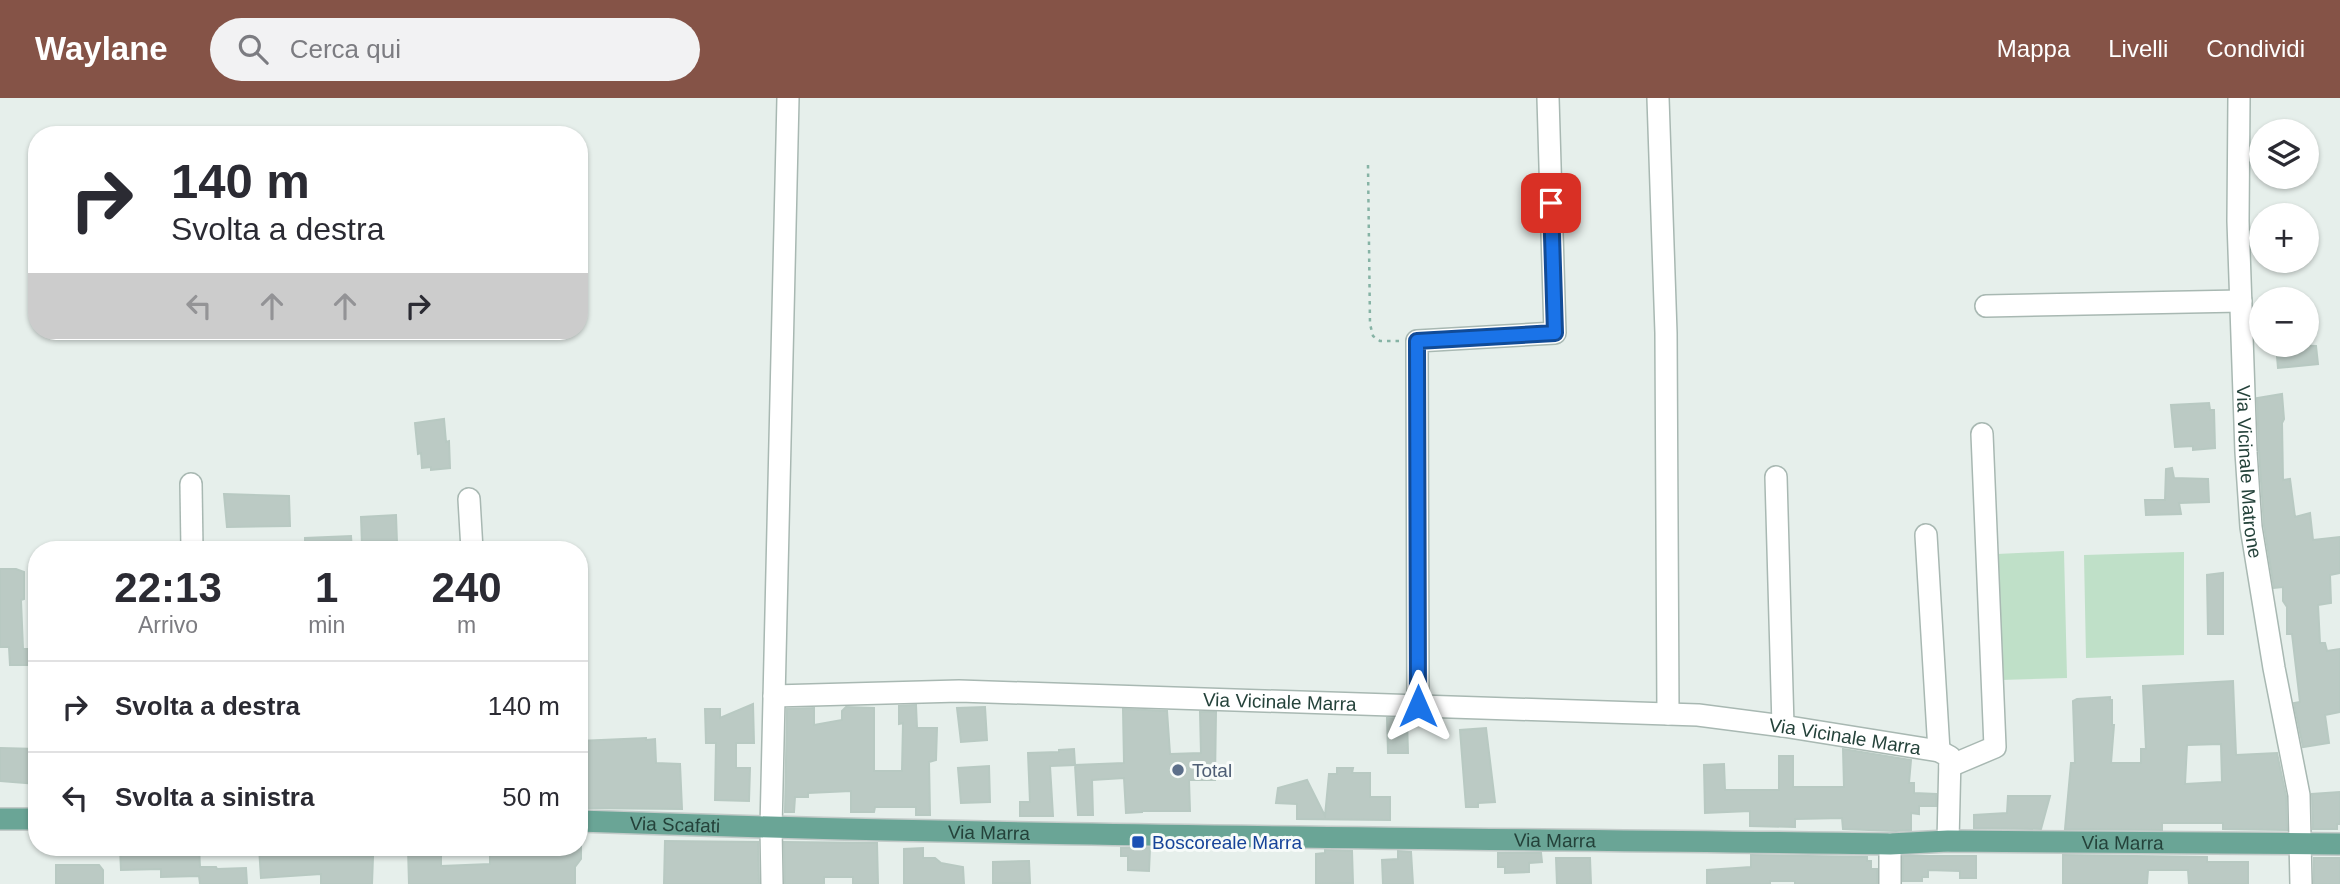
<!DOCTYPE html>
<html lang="it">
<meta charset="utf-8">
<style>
body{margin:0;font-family:Helvetica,sans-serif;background:#f2f2f3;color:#2b2b33;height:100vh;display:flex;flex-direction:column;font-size:26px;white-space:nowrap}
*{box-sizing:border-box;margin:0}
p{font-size:23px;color:#7c7c81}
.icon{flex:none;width:38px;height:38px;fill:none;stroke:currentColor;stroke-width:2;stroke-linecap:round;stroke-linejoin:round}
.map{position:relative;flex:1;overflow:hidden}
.details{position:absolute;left:28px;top:443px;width:560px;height:315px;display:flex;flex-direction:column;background:#fff;border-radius:28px;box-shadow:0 2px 5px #0004}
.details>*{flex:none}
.guide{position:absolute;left:28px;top:28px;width:560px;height:214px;border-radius:28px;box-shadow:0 2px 5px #0004;background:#fff;color:#2b2b33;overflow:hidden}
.controls{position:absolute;left:2249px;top:21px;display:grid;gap:14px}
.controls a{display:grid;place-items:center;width:70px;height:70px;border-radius:50%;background:#fff;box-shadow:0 2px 5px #0004;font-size:35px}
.pin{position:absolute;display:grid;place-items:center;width:60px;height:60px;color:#fff;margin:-30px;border-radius:14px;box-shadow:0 4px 10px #0006}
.me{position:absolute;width:77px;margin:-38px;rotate:0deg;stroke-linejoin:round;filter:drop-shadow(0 0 5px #0008)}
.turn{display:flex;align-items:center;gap:24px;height:147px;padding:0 28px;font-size:32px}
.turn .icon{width:91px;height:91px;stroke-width:2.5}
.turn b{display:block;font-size:49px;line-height:60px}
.lanes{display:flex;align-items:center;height:66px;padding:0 28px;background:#0003;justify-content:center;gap:35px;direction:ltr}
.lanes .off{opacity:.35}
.eta{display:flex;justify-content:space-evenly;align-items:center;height:119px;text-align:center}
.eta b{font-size:42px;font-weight:700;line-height:49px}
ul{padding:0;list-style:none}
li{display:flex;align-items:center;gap:21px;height:91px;padding:0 28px;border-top:2px solid #e1e1e2}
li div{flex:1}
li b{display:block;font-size:26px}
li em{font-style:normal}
header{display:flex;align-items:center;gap:42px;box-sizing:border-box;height:98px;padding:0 35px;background:#855347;color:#fff}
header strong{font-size:33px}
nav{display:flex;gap:38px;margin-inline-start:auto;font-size:24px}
.search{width:490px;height:63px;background:#f2f2f3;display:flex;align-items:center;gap:18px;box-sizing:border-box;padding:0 24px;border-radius:38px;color:#7c7c81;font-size:26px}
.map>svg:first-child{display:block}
.green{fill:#bfe0c8}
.building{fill:#bbcac4;stroke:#b8c9c2;stroke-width:2;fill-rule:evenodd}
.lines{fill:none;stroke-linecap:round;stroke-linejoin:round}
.minor-casing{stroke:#a8b8b2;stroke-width:24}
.major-casing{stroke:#c2cac8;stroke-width:24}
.path{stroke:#86b3a5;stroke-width:2.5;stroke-dasharray:3.5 5;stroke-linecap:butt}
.minor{stroke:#fff;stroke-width:21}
.major{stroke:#6aa596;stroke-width:21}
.route-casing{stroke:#114b97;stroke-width:18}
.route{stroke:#1a73e8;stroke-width:12}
.service-dot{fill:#5c6f8a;stroke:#f7fbf9;stroke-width:2.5}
.transit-dot{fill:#1a4fb4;stroke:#f7fbf9;stroke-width:2.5}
.labels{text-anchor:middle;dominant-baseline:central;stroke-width:6;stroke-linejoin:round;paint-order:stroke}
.street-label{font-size:19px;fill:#24423a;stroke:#f7fbf9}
.service-label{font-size:19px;fill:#4e5e75;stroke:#f7fbf9;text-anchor:start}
.transit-label{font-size:19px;fill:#164399;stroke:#f7fbf9;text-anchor:start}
</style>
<header>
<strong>Waylane</strong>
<div class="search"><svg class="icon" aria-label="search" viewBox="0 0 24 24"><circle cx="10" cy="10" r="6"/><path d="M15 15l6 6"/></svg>Cerca qui</div>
<nav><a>Mappa</a><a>Livelli</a><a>Condividi</a></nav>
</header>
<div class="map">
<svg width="2340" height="786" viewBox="0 0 2340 786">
<rect width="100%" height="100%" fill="#e6efeb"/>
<path class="green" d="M 2064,453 L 2067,580 L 2001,582 L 1997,456 Z
M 2184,454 L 2184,557 L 2086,560 L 2084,457 Z"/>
<path class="building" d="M 2276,247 L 2316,248 L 2318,266 L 2278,270 Z
M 2282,296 L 2284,321 L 2282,325 L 2283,382 L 2290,381 L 2295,419 L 2310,415 L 2313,442 L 2340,439 L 2340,475 L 2330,477 L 2331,505 L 2318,507 L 2320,545 L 2325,545 L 2327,553 L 2340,551 L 2340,614 L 2325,617 L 2329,645 L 2303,649 L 2294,605 L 2300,604 L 2292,536 L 2287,536 L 2287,509 L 2283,503 L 2283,489 L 2274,490 L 2264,428 L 2259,353 L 2257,300 Z
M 2209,305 L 2210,312 L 2214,312 L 2215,350 L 2193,352 L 2193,348 L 2175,349 L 2171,307 Z
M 444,321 L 446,344 L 449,343 L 450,370 L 431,372 L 431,369 L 422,370 L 421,355 L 418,356 L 415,325 Z
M 2172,370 L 2174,380 L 2208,381 L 2209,404 L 2179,405 L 2181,416 L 2146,417 L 2145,402 L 2165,402 L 2166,371 Z
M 224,396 L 289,398 L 290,428 L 227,429 Z
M 396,417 L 397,445 L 362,447 L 361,419 Z
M 351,438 L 352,452 L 305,452 L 305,440 Z
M 0,471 L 16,471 L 24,474 L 24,501 L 21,502 L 23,551 L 36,551 L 36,567 L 10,567 L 9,549 L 0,549 Z
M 2223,475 L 2223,536 L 2208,536 L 2207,477 Z
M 2233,583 L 2236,657 L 2277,655 L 2286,698 L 2287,732 L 2223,731 L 2223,725 L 2162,725 L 2162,732 L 2065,731 L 2071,665 L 2075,665 L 2073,603 L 2077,601 L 2110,599 L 2110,602 L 2112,602 L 2112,627 L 2114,627 L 2111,665 L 2141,665 L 2141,651 L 2146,651 L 2143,588 ZM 2221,646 L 2222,684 L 2185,686 L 2187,647 Z
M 753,606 L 754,645 L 736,645 L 736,670 L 750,670 L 749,703 L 715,702 L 716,645 L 706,645 L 705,611 L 720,611 L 720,620 Z
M 916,607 L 917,630 L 937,630 L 936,662 L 929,664 L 930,717 L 916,717 L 916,709 L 875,709 L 874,714 L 851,714 L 851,693 L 808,695 L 808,699 L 795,699 L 794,714 L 785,714 L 787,611 L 814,610 L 814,627 L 842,622 L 842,613 L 846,609 L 874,610 L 874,673 L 902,673 L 903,625 L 899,626 L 899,608 Z
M 985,609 L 987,642 L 961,644 L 957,610 Z
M 1123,611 L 1167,613 L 1170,656 L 1201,655 L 1200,614 L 1216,614 L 1215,682 L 1189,682 L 1190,713 L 1142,713 L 1142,714 L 1126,715 L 1124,680 L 1092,682 L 1093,717 L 1078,717 L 1075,667 L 1124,665 Z
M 1387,620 L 1407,621 L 1408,655 L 1388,655 Z
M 1486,630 L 1495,704 L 1478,705 L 1478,709 L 1466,709 L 1460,632 Z
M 646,640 L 646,642 L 655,641 L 656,665 L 680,666 L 682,711 L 579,710 L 579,643 Z
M 0,650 L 37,651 L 37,686 L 0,683 Z
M 1074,651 L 1075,667 L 1050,668 L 1053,718 L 1020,718 L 1020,704 L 1030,704 L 1028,655 L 1059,654 L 1059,652 Z
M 1843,651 L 1911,662 L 1909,685 L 1914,685 L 1914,695 L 1936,696 L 1936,708 L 1919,708 L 1919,716 L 1911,715 L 1911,732 L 1896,733 L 1843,731 L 1842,720 L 1795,721 L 1795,729 L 1750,728 L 1750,713 L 1705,715 L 1704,667 L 1724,666 L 1725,692 L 1779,692 L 1779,658 L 1793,658 L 1793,689 L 1844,689 Z
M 989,668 L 990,704 L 961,705 L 958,670 Z
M 1337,670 L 1353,670 L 1352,675 L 1370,675 L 1370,699 L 1390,699 L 1390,722 L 1297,721 L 1297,706 L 1276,705 L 1278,690 L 1307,682 L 1325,718 L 1329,676 L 1337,676 Z
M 2340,694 L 2340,726 L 2337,726 L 2337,731 L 2313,731 L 2312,696 Z
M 2008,698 L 2050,698 L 2041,731 L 1974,730 L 1974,717 L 2007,715 Z
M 665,743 L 758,744 L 759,786 L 664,786 Z
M 784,744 L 877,745 L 878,786 L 853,786 L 853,779 L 824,779 L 824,786 L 785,786 Z
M 120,749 L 199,749 L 200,769 L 216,769 L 217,771 L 246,770 L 247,786 L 200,786 L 199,778 L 161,779 L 161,771 L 121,772 Z
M 259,749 L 341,749 L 341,758 L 373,759 L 372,786 L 321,786 L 321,776 L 261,780 Z
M 441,749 L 441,768 L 490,766 L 490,749 L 581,749 L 581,761 L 575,769 L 575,786 L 409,786 L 408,750 Z
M 923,750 L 923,760 L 935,760 L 941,765 L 963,769 L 964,786 L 904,786 L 904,751 Z
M 1121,750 L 1150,750 L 1149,773 L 1128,772 L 1128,758 L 1121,758 Z
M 1325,752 L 1352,753 L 1353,785 L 1316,786 L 1316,756 L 1325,755 Z
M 1398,753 L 1411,754 L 1413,786 L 1383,786 L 1382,762 L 1398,761 Z
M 1498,755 L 1541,755 L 1542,764 L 1529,765 L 1529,774 L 1505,775 L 1505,769 L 1498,769 Z
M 1751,757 L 1867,759 L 1867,763 L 1871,763 L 1871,771 L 1877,771 L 1877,786 L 1795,786 L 1795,783 L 1770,783 L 1770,786 L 1707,786 L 1707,772 L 1751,769 Z
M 2063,757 L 2207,759 L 2207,764 L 2248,764 L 2248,786 L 2189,786 L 2188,772 L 2148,772 L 2147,786 L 2063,786 Z
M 1903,758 L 1976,758 L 1976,780 L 1960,780 L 1960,773 L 1928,772 L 1928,779 L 1922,779 L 1922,783 L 1903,783 Z
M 1556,760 L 1590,760 L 1591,786 L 1557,786 Z
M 2314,760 L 2340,760 L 2340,786 L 2314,786 Z
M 1029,763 L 1030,785 L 993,785 L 993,764 Z
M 56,767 L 99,767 L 103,772 L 103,786 L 56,786 Z"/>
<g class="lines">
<g class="minor-casing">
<g id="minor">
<path d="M 1658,0 L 1666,235 L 1668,616"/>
<path id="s1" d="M 2239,0 L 2238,123 L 2246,354 L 2251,429 L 2274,570 L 2299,697 L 2301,786"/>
<path d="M 1986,208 L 2241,203"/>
<path d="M 1776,379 L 1783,628"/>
<path d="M 191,386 L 192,452"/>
<path d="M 469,401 L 472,452"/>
<path d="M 1926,437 L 1939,653"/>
<path id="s2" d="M 774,598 L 959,593 L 1698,617 L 1783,628 L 1939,653 L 1950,659 L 1948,743"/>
<path d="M 1418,608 L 1417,243 L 1555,235 L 1548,0"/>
<path d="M 1950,668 L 1995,649 L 1982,336"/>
<path d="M 1890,746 L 1890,786"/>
<path d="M 772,786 L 771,730 L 788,0"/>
</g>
</g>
<g class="major-casing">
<g id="major">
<path d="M 0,721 L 37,721"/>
<path id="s3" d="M 579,723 C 1016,739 1453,740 1890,746 L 1948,743 L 2340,746"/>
</g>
</g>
<path class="path" d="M 1368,67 L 1370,226 L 1373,238 L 1380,243 L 1399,243"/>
<use href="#minor" class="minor"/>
<use href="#major" class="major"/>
</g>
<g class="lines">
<g class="route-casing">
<path id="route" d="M 1418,608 L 1417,243 L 1555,235 L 1551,105"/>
</g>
<use href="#route" class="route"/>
</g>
<circle class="service-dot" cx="1178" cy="672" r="7"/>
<rect class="transit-dot" x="1131" y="737" width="14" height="14" rx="3.5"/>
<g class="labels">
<g class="street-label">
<text stroke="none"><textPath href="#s1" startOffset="374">Via Vicinale Matrone</textPath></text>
<text stroke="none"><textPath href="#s2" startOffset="506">Via Vicinale Marra</textPath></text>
<text stroke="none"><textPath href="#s2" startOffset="1073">Via Vicinale Marra</textPath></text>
<text stroke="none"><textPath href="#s3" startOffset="96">Via Scafati</textPath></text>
<text stroke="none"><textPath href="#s3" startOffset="410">Via Marra</textPath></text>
<text stroke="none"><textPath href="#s3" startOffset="976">Via Marra</textPath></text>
<text stroke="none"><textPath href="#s3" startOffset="1544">Via Marra</textPath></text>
</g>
<g class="service-label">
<text x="1192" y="672">Total</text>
</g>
<g class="transit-label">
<text x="1152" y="744">Boscoreale Marra</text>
</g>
</g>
</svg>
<div class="controls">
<a><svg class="icon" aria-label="layers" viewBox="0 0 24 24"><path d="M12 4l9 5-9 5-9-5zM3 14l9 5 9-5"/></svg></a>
<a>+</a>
<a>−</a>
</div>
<div class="pin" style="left:1551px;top:105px;background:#d93025"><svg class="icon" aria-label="arrive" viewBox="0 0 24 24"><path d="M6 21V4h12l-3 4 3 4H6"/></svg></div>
<svg class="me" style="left:1418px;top:608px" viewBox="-20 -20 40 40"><path d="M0-17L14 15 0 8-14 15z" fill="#1a73e8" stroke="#fff" stroke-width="4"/></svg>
<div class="guide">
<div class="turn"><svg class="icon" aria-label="right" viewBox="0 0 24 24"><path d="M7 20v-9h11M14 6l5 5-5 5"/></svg><div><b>140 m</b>Svolta a destra</div></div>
<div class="lanes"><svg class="icon off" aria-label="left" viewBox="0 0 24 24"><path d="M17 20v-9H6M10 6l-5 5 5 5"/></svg><svg class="icon off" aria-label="ahead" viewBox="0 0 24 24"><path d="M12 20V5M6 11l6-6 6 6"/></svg><svg class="icon off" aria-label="ahead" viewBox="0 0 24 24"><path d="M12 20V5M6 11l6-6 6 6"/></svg><svg class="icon" aria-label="right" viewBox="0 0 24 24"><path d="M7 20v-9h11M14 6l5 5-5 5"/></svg></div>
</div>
<section class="details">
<div class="eta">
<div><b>22:13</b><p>Arrivo</p></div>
<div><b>1</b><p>min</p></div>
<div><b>240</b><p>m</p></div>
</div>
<ul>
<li><svg class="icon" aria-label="right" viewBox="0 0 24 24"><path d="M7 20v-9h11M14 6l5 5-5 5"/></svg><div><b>Svolta a destra</b></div><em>140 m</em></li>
<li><svg class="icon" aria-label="left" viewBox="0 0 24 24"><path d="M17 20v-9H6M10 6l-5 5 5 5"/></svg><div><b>Svolta a sinistra</b></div><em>50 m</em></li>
</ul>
</section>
</div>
